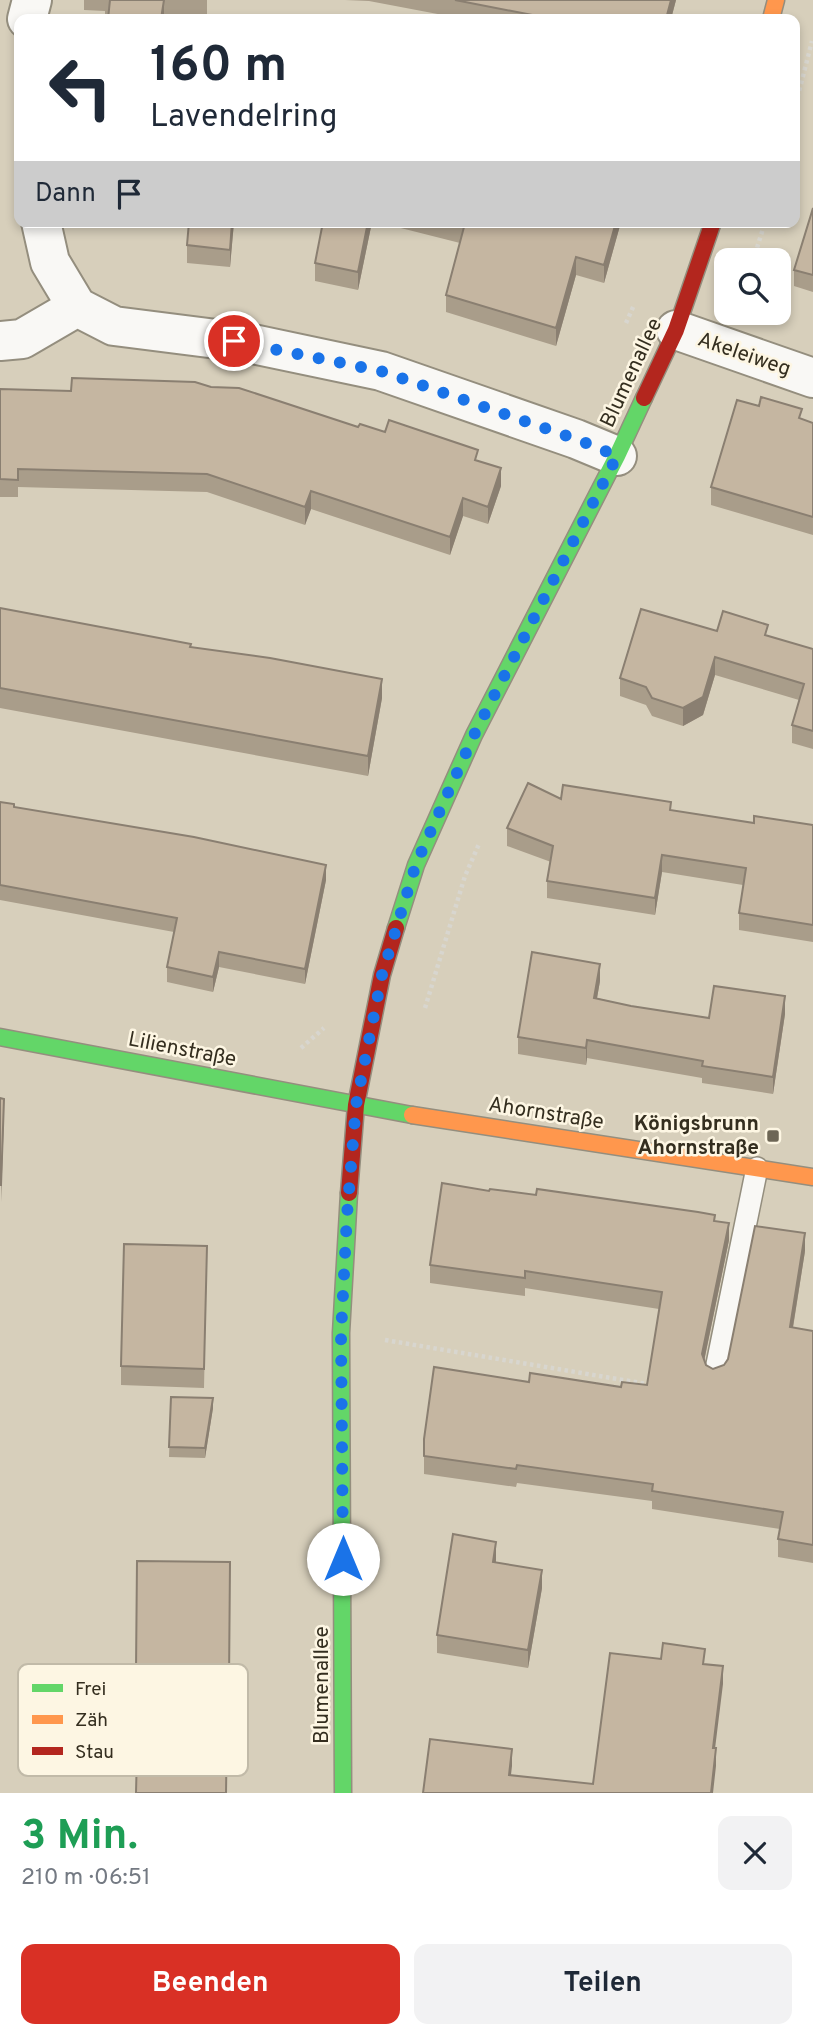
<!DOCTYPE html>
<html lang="de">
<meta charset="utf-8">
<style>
body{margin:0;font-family:Overpass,sans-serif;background:#f2f2f3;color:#1f2937;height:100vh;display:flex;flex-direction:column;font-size:26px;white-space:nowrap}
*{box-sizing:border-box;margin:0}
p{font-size:23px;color:#747a83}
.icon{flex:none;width:38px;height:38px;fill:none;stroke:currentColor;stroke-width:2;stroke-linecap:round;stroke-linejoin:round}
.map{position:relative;height:1793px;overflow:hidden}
.sheet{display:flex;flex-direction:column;background:#fff;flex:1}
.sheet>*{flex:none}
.top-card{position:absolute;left:14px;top:14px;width:786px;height:214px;border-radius:14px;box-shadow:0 4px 10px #0003;background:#fff;color:#1f2937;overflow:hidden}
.buttons{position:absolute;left:714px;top:248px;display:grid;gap:14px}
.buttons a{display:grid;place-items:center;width:77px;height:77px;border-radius:14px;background:#fff;box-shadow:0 4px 10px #0003;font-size:35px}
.pin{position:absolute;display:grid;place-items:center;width:60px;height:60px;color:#fff;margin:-30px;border:4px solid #fff;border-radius:50%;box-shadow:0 2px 7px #0007}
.me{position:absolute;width:77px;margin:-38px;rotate:0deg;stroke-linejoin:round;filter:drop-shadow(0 0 5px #0008)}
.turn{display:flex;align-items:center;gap:24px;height:147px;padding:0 21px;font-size:32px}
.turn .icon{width:91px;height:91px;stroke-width:2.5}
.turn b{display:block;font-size:49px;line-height:60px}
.then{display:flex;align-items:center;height:66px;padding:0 21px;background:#0003;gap:14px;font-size:26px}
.round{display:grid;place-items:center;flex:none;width:74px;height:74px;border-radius:14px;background:#f2f2f3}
.headline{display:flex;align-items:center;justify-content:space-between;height:119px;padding:0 21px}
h1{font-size:42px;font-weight:700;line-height:52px;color:#1e9e55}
.button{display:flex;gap:14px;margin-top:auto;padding:14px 21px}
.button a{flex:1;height:80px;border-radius:14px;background:#d93025;color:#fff;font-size:28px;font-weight:700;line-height:80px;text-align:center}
.button a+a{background:#f2f2f3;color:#1f2937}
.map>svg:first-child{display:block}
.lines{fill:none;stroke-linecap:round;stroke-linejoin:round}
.lane-casing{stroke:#948e7e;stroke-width:24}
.street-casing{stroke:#948e7e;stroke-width:42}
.fast-casing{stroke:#948e7e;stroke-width:19}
.slow-casing{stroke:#948e7e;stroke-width:19}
.jam-casing{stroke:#948e7e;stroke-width:19}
.path{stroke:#d8d6cf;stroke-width:4.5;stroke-dasharray:3.5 3.5;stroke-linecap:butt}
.lane{stroke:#f9f8f5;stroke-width:21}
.street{stroke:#f9f8f5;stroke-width:38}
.fast{stroke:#63d668;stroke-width:16}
.slow{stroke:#ff974d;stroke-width:16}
.jam{stroke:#b3261e;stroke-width:16}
.wall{fill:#a99d8a}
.shaded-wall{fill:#8a7f71}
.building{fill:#c5b6a1;stroke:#8a7f71;stroke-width:2}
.route{stroke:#1a73e8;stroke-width:12;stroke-dasharray:0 21.6}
.poi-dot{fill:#6d6656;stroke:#fdf6e3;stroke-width:2.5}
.labels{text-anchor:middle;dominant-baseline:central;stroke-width:5;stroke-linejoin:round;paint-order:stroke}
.street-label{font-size:21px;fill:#342e1f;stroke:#fdf6e3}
.poi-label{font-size:21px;font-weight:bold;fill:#342e1f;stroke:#fdf6e3;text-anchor:end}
.key{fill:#fdf6e3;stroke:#c1baa8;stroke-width:2}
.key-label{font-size:19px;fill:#342e1f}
</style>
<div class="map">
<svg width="813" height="1793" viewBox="0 0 813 1793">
<rect width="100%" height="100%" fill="#d7cfbb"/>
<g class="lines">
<g class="lane-casing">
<path id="lane" d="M 715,1374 L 757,1168"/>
</g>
<g class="street-casing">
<path id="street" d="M 27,19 L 32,0
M 41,222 L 50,262 L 77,307 L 114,326 L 248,343 L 381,371 L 576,439 L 617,456
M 676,330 L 813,378
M 0,341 L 22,339 L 77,307"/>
</g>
<g class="fast-casing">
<path id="fast" d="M 396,928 L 416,865 L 474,735 L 617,456 L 644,398
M 0,1037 L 412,1115
M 343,1793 L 341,1333 L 349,1193"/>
</g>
<g class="slow-casing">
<path id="slow" d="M 771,19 L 776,0
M 412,1115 L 813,1177"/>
</g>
<g class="jam-casing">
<path id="jam" d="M 644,398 L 676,330 L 713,222
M 349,1193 L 356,1105 L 382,975 L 396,928"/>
</g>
<path class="path" d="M 794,111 L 812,41
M 753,261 L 765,222
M 626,323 L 634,305
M 425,1008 L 465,876 L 479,844
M 301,1048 L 324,1028
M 385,1340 L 653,1385"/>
<use href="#lane" class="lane"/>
<use href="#street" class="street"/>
<use href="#fast" class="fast"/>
<use href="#slow" class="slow"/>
<use href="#jam" class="jam"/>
</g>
<path class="wall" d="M 84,0 L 207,0 L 207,17 L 105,15 L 105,11 L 84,10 Z
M 345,0 L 676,0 L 671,19 L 464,19 L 369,1 Z
M 813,208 L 813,292 L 794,286 L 794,270 Z
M 234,222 L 230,267 L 187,263 L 187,245 Z
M 372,222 L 358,290 L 315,281 L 315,263 Z
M 377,222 L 621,222 L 604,283 L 576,275 L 556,346 L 446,312 L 446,295 L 460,243 Z
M 211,387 L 478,461 L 501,486 L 488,524 L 463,516 L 450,555 L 311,509 L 305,525 L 207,492 L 18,487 L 18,497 L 0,497 L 0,389 L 71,391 Z
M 802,419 L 813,423 L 813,535 L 711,505 L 711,487 Z
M 0,608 L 191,647 L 382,698 L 368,776 L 0,708 Z
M 717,631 L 768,636 L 813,649 L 813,749 L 792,743 L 792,725 L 799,700 L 715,675 L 703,715 L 683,726 L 652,716 L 646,705 L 620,696 L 620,678 Z
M 561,799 L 671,811 L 754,823 L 813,825 L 813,942 L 739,930 L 739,913 L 743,885 L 662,872 L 655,915 L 547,898 L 547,881 L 551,862 L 507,846 L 507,828 Z
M 0,802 L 14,807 L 326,880 L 305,984 L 219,967 L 213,992 L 167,982 L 167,967 L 174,932 L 0,900 Z
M 600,981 L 597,998 L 631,1006 L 709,1018 L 785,1014 L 773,1094 L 702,1083 L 702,1078 L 587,1058 L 586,1065 L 518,1054 L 518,1037 Z
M 489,1191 L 715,1221 L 729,1240 L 704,1361 L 706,1365 L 713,1369 L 724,1365 L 805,1251 L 793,1328 L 813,1331 L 813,1563 L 778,1557 L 778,1539 L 780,1529 L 652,1509 L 652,1501 L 517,1483 L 516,1487 L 424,1474 L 424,1456 L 529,1382 L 621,1387 L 647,1385 L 659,1309 L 525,1288 L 525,1296 L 430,1283 L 430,1265 Z
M 207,1246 L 204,1388 L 121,1385 L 121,1366 Z
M 171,1397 L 213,1408 L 205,1458 L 169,1457 Z
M 496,1560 L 496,1562 L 542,1588 L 528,1668 L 437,1653 L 437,1635 Z
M 137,1561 L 229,1683 L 248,1723 L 247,1744 L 227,1743 L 138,1689 L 136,1688 Z"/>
<path class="shaded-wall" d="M 164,0 L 164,16 L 163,19 L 161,19 Z
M 671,0 L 676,0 L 671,19 L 666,19 Z
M 232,222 L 234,222 L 230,267 L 230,250 Z
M 368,222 L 372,222 L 358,290 L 358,272 Z
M 616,222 L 621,222 L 604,283 L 604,265 Z
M 576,257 L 576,275 L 556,346 L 556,328 Z
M 501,468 L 501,486 L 488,524 L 488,507 Z
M 311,491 L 311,509 L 305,525 L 305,507 Z
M 463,498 L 463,516 L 450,555 L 450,537 Z
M 715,657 L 715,675 L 703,715 L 683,726 L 683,708 Z
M 382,679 L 382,698 L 368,776 L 368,756 Z
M 662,855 L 662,872 L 655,915 L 655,898 Z
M 326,865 L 326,880 L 305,984 L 305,969 Z
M 219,952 L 219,967 L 213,992 L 213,977 Z
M 600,964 L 600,981 L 594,1015 L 594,998 Z
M 785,996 L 785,1014 L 773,1094 L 773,1077 Z
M 587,1040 L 587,1058 L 586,1065 L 586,1048 Z
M 4,1099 L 4,1117 L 1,1202 L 1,1185 Z
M 729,1223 L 729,1240 L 702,1371 L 702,1354 Z
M 805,1233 L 805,1251 L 790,1345 L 790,1327 Z
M 213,1398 L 213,1408 L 205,1458 L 205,1448 Z
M 496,1542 L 496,1560 L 493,1580 L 493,1562 Z
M 542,1570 L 542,1588 L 528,1668 L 528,1650 Z
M 723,1666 L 723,1684 L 713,1765 L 713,1748 Z
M 716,1748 L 716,1766 L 713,1793 L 711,1793 Z
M 512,1749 L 512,1766 L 509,1792 L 509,1775 Z"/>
<path class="building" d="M 110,0 L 164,0 L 161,19 L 108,19 Z
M 455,0 L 671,0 L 666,19 L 553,19 Z
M 813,208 L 813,275 L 794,270 Z
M 189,222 L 232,222 L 230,250 L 187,245 Z
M 323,222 L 368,222 L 358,272 L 315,263 Z
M 447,222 L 616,222 L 604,265 L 576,257 L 556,328 L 446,295 L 464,227 Z
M 72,378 L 195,382 L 211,387 L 239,388 L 358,427 L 360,424 L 385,432 L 389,420 L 478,450 L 475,460 L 501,468 L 488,507 L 463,498 L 450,537 L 311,491 L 305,507 L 207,474 L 18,469 L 18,480 L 0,479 L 0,389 L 71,391 Z
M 761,397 L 802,409 L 799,418 L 813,423 L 813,517 L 711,487 L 737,400 L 759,406 Z
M 0,608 L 191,644 L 190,647 L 270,658 L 382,679 L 368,756 L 0,688 Z
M 641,609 L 717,631 L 723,611 L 768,625 L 765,635 L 813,649 L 813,731 L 792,725 L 804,684 L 715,657 L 703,697 L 683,708 L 652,698 L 646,687 L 620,678 Z
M 528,783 L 561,799 L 563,785 L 671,802 L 670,810 L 754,823 L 754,816 L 813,825 L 813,925 L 739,913 L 746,868 L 662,855 L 655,898 L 547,881 L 553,846 L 507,828 Z
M 0,802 L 14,804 L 14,807 L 194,837 L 326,865 L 305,969 L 219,952 L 213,977 L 167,967 L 177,918 L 0,885 Z
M 532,952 L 600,964 L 594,998 L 631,1006 L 709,1018 L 714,986 L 785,996 L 773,1077 L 702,1066 L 703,1061 L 587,1040 L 586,1048 L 518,1037 Z
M 0,1098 L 4,1099 L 1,1185 L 0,1185 Z
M 442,1183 L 489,1191 L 490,1189 L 536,1195 L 537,1189 L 698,1212 L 715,1215 L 714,1221 L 729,1223 L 702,1354 L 706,1365 L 713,1369 L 724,1365 L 728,1359 L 755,1226 L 805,1233 L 790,1327 L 813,1331 L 813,1545 L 778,1539 L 783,1512 L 652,1491 L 653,1484 L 517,1465 L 516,1469 L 424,1456 L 424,1439 L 434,1367 L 529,1382 L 530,1373 L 621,1387 L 622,1382 L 647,1385 L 662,1292 L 525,1271 L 525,1278 L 430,1265 Z
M 124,1244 L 207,1246 L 204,1369 L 121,1366 Z
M 171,1397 L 213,1398 L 205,1448 L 169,1447 Z
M 453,1534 L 496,1542 L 493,1562 L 542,1570 L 528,1650 L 437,1635 Z
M 137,1561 L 230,1562 L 229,1683 L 248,1684 L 248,1704 L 247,1725 L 227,1725 L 226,1793 L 136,1793 L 139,1670 L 136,1670 Z
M 663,1643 L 705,1649 L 703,1664 L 723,1666 L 713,1748 L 716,1748 L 711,1793 L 423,1793 L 430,1739 L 512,1749 L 509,1775 L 593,1784 L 610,1653 L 661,1659 Z"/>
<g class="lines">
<path class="route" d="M 234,341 L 381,371 L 576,439 L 617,456 L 474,735 L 416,864 L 382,975 L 356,1105 L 347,1215 L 341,1334 L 343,1559"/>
</g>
<rect class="poi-dot" x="766" y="1129" width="14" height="14" rx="3.5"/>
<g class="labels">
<g class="street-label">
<text transform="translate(744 355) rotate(19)">Akeleiweg</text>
<text transform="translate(632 373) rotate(-65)">Blumenallee</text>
<text transform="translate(182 1050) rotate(11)">Lilienstraße</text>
<text transform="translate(546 1114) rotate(9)">Ahornstraße</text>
<text transform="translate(322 1685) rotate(-90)">Blumenallee</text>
</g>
<g class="poi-label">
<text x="759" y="1124">Königsbrunn<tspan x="759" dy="24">Ahornstraße</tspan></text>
</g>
</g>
<rect x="18" y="1664" width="230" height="112" rx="10" class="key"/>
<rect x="32" y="1684" width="31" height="8" fill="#63d668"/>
<rect x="32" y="1715" width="31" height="9" fill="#ff974d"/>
<rect x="32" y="1747" width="31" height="8" fill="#b3261e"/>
<g class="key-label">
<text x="75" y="1695">Frei</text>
<text x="75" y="1726">Zäh</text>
<text x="75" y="1758">Stau</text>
</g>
</svg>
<div class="buttons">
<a><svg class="icon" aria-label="search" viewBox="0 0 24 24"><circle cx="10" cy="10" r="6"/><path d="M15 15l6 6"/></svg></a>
</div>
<div class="pin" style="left:234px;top:341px;background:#d93025"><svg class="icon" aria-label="arrive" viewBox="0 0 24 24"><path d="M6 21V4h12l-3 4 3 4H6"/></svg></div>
<svg class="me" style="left:343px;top:1559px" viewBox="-20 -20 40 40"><circle r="19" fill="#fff"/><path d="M0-13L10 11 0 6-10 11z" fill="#1a73e8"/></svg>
<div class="top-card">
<div class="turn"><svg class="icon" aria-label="left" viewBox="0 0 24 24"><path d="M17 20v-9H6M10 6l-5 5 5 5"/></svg><div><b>160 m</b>Lavendelring</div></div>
<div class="then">Dann<svg class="icon" aria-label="arrive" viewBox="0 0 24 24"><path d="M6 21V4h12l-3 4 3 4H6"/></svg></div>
</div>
</div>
<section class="sheet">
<div class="headline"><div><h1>3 Min.</h1><p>210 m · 06:51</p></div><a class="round"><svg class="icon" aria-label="close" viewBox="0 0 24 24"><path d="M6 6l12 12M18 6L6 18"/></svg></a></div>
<div class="button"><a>Beenden</a><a>Teilen</a></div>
</section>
